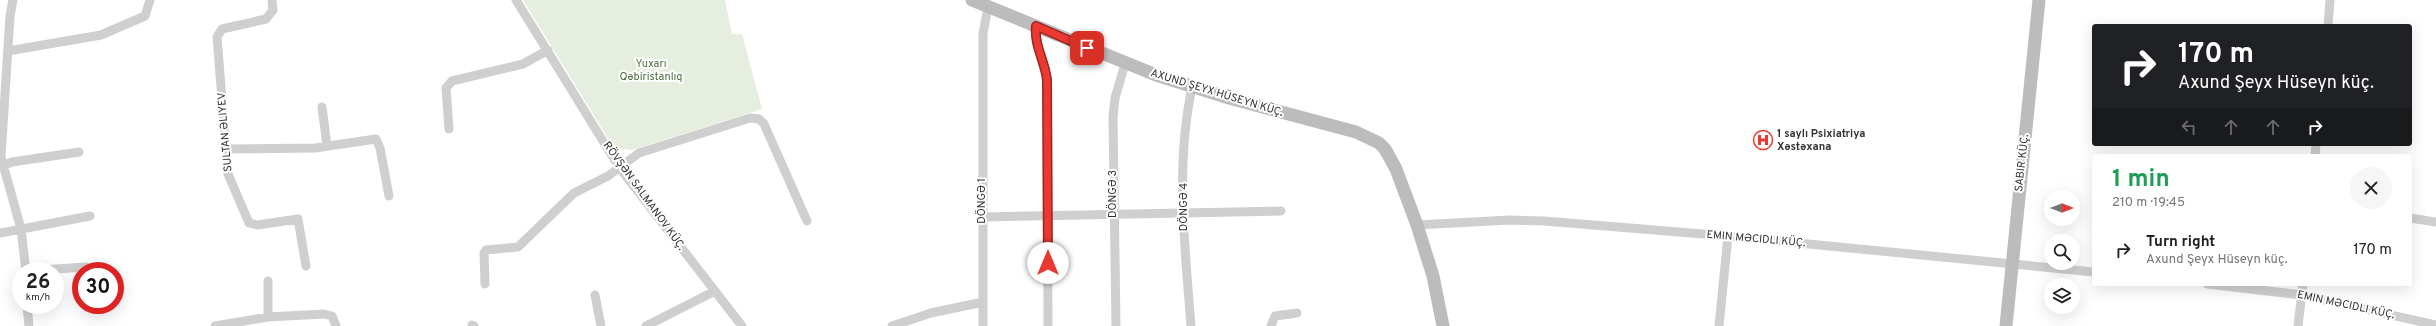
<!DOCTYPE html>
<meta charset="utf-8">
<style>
body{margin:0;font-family:Overpass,sans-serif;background:#f6f6f6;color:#202124;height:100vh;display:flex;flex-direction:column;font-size:15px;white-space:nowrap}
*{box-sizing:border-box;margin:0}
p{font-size:13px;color:#757577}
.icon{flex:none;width:22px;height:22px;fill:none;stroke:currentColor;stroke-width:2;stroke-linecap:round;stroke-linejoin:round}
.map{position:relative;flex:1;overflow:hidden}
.panel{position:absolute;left:2092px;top:154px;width:320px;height:132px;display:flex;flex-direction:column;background:#fff;border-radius:4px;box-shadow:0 4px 16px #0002}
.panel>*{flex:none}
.banner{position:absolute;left:2092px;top:24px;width:320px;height:122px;border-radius:4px;box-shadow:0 4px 16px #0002;background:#202124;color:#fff;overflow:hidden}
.needle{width:26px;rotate:90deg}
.fabs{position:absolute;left:2044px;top:190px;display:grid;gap:8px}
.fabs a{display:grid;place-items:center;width:36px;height:36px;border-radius:50%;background:#fff;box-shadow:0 4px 16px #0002;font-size:20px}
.speed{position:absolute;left:12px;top:262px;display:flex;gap:8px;font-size:20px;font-weight:700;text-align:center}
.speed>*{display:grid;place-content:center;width:52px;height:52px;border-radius:50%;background:#fff;box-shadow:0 4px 16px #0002;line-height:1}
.speed small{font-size:10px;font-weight:400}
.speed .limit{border:6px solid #d22;background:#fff;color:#111}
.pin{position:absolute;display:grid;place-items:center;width:34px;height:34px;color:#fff;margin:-17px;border-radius:8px;box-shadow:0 2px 6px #0006}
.me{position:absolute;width:44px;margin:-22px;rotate:0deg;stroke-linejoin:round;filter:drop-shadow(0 0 3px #0008)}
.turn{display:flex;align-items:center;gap:14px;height:84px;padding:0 20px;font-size:18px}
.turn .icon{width:52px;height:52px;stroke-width:2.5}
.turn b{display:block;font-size:28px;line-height:34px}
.lanes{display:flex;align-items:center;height:38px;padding:0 20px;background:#0003;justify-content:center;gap:20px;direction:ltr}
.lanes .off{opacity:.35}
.round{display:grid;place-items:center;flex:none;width:42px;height:42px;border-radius:21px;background:#f6f6f6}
.head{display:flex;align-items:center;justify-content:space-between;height:68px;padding:0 20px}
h1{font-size:24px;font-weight:700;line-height:30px;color:#1e9e55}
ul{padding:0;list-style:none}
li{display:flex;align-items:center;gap:12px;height:56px;padding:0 20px}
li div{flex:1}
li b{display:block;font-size:15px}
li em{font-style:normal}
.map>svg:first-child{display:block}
.green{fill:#e6eee0}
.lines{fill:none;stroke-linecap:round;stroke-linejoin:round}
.street{stroke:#cfcfcf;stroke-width:9}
.secondary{stroke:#bcbcbc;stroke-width:13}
.route-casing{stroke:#992520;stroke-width:10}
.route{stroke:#eb3932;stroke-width:7}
.labels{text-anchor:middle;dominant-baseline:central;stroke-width:4;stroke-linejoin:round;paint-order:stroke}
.park-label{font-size:11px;fill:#4f703d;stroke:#fff}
.street-label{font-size:11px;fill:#323232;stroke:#fff}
.poi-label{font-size:11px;font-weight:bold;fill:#323232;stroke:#fff;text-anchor:start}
</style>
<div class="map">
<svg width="2436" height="326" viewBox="0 0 2436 326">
<rect width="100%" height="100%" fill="#fff"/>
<path class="green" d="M 523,0 L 725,0 L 732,34 L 742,34 L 762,109 L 632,150 L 614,148 Z"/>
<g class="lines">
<path class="street" d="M 13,0 L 10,16 L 1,157 L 21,229 L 26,271
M 272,0 L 273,10 L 266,19 L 222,29 L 217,37 L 228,174 L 249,223 L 257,225 L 298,219 L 306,266
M 516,0 L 619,167 L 742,326
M 1036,26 C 1034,46 1045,61 1047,81 L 1048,326
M 2328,26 L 2330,0
M 8,51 L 101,35 L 145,16 L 150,0
M 322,107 L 327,146
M 449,129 L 446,88 L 452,81 L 523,64 L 548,50
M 225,149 L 315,148 L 376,139 L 380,148 L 389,196
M 2315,156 L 2316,144
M 0,167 L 12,162 L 79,152
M 982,217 L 1281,211
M 2410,218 L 2436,222
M 1417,225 L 1510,220 L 1544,221 L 1728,236 L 2094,272
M 0,233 L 90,216
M 26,271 L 86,267
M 268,281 L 268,317
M 485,284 L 484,253 L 486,250 L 518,247 L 574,193 L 608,176 L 639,153 L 750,118 L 759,119 L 764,124 L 807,221
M 2207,284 L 2302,295 L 2436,325
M 595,295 L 601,326
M 983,302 L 983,326
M 27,305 L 29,326
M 472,325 L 474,326
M 215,326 L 268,317 L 324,314 L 332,316 L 336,326
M 646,326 L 715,291
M 892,326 L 931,313 L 983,302 L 983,34 L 988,7
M 1116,326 L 1113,117 L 1115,98 L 1125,64
M 1191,326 C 1185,248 1175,165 1192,88
M 1271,326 L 1275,316 L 1297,313
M 1719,326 L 1728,236
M 2298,326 L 2303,284"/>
<path class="secondary" d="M 972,0 L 1156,75 L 1229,98 L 1356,132 L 1379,143 L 1385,149 L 1396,169 L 1417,225 L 1433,276 L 1443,326
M 2006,326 L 2039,0"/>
</g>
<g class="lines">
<g class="route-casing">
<path id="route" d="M 1048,263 L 1047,80 C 1045,61 1034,46 1036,26 L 1087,48"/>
</g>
<use href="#route" class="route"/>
</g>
<defs>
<g id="hospital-ring" transform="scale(1)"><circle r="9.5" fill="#fff" stroke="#eb3932" stroke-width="1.5"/><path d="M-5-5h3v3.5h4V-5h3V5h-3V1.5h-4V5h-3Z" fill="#eb3932"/></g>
</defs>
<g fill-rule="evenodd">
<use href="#hospital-ring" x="1763" y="140"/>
</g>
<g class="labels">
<g class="park-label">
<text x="651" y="64">Yuxarı<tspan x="651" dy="13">Qəbiristanlıq</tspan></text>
</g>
<g class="street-label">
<text transform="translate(1217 93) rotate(17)">AXUND ŞEYX HÜSEYN KÜÇ.</text>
<text transform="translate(225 132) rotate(-95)">SULTAN ƏLIYEV</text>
<text transform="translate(2022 163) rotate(-84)">SABIR KÜÇ.</text>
<text transform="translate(1113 194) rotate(-90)">DÖNGƏ 3</text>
<text transform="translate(644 196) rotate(54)">RÖVŞƏN SALMANOV KÜÇ.</text>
<text transform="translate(982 201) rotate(-90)">DÖNGƏ 1</text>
<text transform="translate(1184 207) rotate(-90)">DÖNGƏ 4</text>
<text transform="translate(1756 239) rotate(5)">EMIN MƏCIDLI KÜÇ.</text>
<text transform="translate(2346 305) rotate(12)">EMIN MƏCIDLI KÜÇ.</text>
</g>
<g class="poi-label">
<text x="1777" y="134">1 saylı Psixiatriya<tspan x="1777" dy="13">Xəstəxana</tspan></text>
</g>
</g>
</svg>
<div class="fabs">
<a><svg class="needle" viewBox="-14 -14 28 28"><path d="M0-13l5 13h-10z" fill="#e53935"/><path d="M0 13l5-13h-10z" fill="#757577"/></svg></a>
<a><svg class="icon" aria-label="search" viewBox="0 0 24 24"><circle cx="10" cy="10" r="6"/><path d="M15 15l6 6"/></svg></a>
<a><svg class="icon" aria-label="layers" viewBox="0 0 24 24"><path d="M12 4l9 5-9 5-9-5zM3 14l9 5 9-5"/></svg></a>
</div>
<div class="speed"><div>26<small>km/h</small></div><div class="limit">30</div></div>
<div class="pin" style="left:1087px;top:48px;background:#d93025"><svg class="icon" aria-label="arrive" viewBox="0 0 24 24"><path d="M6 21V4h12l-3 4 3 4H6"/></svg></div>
<svg class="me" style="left:1048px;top:263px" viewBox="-20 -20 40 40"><circle r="19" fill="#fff"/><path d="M0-13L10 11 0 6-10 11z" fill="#eb3932"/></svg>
<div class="banner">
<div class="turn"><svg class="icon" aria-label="right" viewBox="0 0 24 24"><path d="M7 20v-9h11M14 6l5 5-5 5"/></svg><div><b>170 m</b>Axund Şeyx Hüseyn küç.</div></div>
<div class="lanes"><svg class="icon off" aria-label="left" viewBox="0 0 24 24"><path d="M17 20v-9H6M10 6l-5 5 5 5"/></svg><svg class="icon off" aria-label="ahead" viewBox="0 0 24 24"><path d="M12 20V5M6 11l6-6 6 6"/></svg><svg class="icon off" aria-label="ahead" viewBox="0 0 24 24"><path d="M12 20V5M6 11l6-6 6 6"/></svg><svg class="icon" aria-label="right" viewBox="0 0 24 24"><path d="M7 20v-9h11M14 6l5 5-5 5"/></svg></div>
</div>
<section class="panel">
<div class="head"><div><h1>1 min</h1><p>210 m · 19:45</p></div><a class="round"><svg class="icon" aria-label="close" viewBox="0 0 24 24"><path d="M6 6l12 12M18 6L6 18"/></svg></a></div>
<ul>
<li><svg class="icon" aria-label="right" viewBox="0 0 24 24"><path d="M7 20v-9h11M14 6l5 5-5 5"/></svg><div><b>Turn right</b><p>Axund Şeyx Hüseyn küç.</p></div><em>170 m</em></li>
</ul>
</section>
</div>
